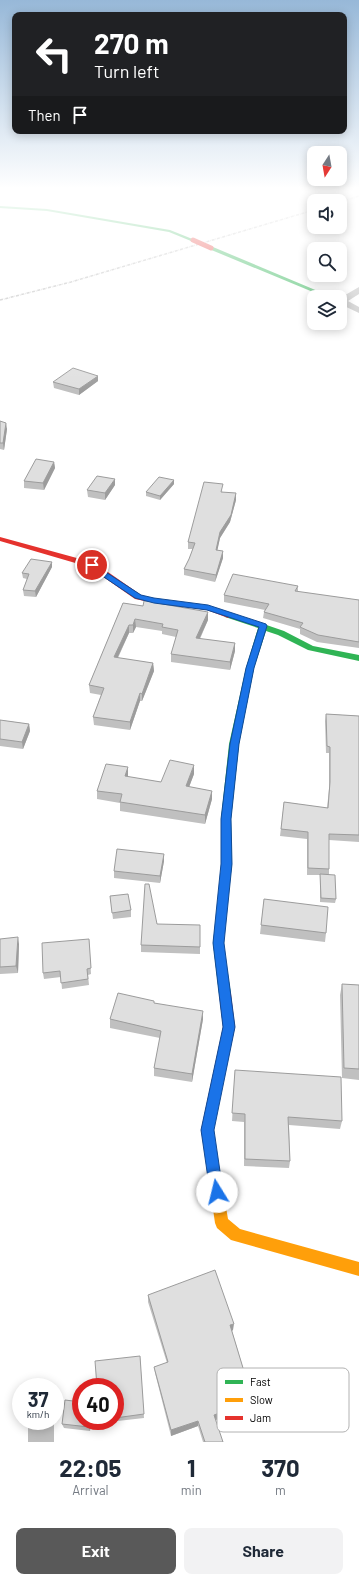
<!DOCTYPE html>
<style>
body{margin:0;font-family:Barlow,sans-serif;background:#f2f2f3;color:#1f2937;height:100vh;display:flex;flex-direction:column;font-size:15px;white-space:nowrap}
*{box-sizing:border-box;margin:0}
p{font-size:13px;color:#747a83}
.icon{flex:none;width:22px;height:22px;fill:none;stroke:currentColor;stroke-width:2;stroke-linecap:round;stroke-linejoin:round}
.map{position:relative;height:1442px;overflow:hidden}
.drawer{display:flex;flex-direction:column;background:#fff;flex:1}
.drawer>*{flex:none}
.top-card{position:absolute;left:12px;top:12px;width:335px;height:122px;border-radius:8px;box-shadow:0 2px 10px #0003;background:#202124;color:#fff;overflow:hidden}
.needle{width:26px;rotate:191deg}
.controls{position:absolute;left:307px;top:146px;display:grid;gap:8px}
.controls a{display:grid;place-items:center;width:40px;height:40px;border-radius:8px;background:#fff;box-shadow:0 2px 10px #0003;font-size:20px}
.speed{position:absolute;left:12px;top:1378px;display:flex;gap:8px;font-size:20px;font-weight:700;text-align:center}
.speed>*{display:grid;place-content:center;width:52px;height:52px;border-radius:50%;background:#fff;box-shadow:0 2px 10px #0003;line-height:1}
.speed small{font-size:10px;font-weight:400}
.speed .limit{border:6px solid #d22;background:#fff;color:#111}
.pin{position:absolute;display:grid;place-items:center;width:34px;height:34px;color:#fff;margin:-17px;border:2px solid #fff;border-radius:50%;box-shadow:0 1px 4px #0007}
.me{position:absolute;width:44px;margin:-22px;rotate:351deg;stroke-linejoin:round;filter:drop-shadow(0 0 3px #0008)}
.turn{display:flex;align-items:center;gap:14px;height:84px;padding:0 16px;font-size:18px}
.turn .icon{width:52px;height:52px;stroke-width:2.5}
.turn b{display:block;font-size:28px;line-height:34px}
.then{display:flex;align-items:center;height:38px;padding:0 16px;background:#0003;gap:8px;font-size:15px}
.eta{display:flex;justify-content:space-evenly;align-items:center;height:68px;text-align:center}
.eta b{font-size:24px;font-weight:700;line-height:28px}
.button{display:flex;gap:8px;margin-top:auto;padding:8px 16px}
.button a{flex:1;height:46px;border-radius:8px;background:#595959;color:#fff;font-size:16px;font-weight:700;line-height:46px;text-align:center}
.button a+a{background:#f2f2f3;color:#1f2937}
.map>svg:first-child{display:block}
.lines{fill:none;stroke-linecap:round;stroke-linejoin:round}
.street{fill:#bebebe;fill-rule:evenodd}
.fast{fill:#30b455;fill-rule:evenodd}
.slow{fill:#ff9f0a;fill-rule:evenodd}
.jam{fill:#e5322d;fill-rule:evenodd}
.rail{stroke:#bebebe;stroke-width:1.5;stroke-dasharray:3 1 0.5 1;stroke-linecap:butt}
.jam-bridge{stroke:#e5322d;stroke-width:5}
.wall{fill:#c0c0c0}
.shaded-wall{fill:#9c9c9c}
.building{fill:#dfdfdf;stroke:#9c9c9c}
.route{fill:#1a73e8;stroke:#114b97}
.key{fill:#fff;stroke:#b2b2b2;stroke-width:1}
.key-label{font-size:11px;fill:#000}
</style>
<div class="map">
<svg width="359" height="1442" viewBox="0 0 359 1442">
<rect width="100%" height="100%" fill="#fff"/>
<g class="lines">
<path class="street" d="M 359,287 L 359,294 L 348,301 L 359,307 L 359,313 L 340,304 L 340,298 Z
M 28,1421 L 54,1421 L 54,1442 L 28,1442 Z"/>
<path class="fast" d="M 0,206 L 47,209 L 170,230 L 195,240 L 191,241 L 169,232 L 47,211 L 0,208 Z
M 209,247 L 213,247 L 332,297 L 325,297 L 209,249 Z
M 228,612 L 284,631 L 313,646 L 359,655 L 359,661 L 308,650 L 278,635 L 266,631 L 254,668 L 239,744 L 231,819 L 232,864 L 223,943 L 231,994 L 229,998 L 225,999 L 221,998 L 219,994 L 213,943 L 222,864 L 221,819 L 229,744 L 246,668 L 258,628 L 225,617 L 224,615 Z"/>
<path class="slow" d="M 212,1154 L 217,1155 L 218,1160 L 228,1219 L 240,1229 L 359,1262 L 359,1276 L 231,1240 L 217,1228 L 215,1223 L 206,1160 L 207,1155 Z"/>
<path class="jam" d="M 0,537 L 95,563 L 141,595 L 154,599 L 208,606 L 231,613 L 232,615 L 228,618 L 207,610 L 154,603 L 135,599 L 89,567 L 0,541 Z
M 225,989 L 229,990 L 231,994 L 235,1027 L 213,1130 L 218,1160 L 217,1165 L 212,1166 L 207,1165 L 206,1160 L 201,1130 L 223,1027 L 219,994 L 221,990 Z"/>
<path class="rail" d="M 340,202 L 359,196
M 0,300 L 71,282 L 314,210"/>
<path class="jam-bridge" d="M 193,240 L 211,248"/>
</g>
<path class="wall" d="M 98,376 L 98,381 L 79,395 L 54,388 L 53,382 Z
M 0,421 L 7,429 L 4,450 L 0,449 Z
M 54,462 L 55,468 L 44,490 L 24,488 L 24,481 Z
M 174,480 L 174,484 L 160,500 L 146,496 L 146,492 Z
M 115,485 L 105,500 L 88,497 L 87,490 Z
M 223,490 L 222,492 L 236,500 L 230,522 L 220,538 L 217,550 L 223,558 L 215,582 L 184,575 L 184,569 L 189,559 L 193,549 L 188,549 L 188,542 Z
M 52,567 L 36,597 L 24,596 L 23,590 L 27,579 L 23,578 L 22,573 Z
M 298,586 L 298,592 L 359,600 L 359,648 L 317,642 L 300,634 L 300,629 L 263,618 L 264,612 L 265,610 L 224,602 L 224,595 Z
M 123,603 L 143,606 L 158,603 L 208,620 L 200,639 L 235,643 L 235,651 L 230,670 L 171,662 L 171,654 L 176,637 L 162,634 L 162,631 L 136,627 L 133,633 L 129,633 L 118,658 L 153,663 L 154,671 L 142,701 L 140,701 L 130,730 L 94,725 L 93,717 L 101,695 L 90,693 L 89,685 Z
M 326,714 L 359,716 L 359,842 L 329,840 L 329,875 L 336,899 L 335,903 L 320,902 L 320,875 L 307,875 L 307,839 L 280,836 L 284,802 L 327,808 L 329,789 L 329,753 L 326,753 L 325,721 Z
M 0,720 L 29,724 L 30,731 L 23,749 L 0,746 Z
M 128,767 L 128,777 L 161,782 L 194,774 L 189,787 L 212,791 L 212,799 L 205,824 L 120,811 L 120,803 L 97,799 L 97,791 Z
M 164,854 L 164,861 L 160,883 L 114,878 L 114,871 Z
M 110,896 L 131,910 L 131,917 L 113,919 Z
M 264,899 L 326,933 L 325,942 L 260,934 Z
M 200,925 L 200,954 L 141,952 L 141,945 Z
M 0,939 L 19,944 L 18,973 L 0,974 Z
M 89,939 L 91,974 L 88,975 L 89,985 L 62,989 L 61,977 L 44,979 L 43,973 Z
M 342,984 L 359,985 L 359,1080 L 342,1078 L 340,995 Z
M 154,1003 L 203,1019 L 192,1082 L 154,1076 L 154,1068 L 160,1038 L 110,1028 L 110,1019 Z
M 235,1070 L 342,1121 L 340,1129 L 289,1125 L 290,1161 L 289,1168 L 244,1166 L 244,1122 L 232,1121 Z
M 148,1295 L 233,1330 L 232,1331 L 253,1401 L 252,1407 L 215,1420 L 223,1442 L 203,1442 L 198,1426 L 171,1436 L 155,1373 L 154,1367 L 167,1363 L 148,1302 Z
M 140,1356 L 144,1418 L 91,1424 L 90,1431 L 64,1428 L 62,1424 L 81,1421 L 115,1421 L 115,1387 Z"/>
<path class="shaded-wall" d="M 98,376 L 98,381 L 79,395 L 79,389 Z
M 6,423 L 7,429 L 4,450 L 3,443 Z
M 54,462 L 55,468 L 44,490 L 43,483 Z
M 115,479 L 115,485 L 105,500 L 105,493 Z
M 174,480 L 174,484 L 160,500 L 160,496 Z
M 236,493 L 236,500 L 230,522 L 220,538 L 216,557 L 216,550 L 220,532 Z
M 223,551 L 223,558 L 215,582 L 216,575 Z
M 52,562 L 52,567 L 36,597 L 35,591 Z
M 208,612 L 208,620 L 196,646 L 196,638 Z
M 135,619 L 136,627 L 133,633 L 133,625 Z
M 129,625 L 129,633 L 114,665 L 114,657 Z
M 235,643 L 235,651 L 230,670 L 230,662 Z
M 153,663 L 154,671 L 142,701 L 142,694 Z
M 140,693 L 140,701 L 130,730 L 130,722 Z
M 29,724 L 30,731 L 23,749 L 22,742 Z
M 194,765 L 194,774 L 186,795 L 186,786 Z
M 128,767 L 128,776 L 125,785 L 125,776 Z
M 212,791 L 212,799 L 205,824 L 205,815 Z
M 164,854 L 164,861 L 160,883 L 160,876 Z
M 18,937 L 19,944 L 18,973 L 16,966 Z
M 203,1011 L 203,1019 L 192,1082 L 192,1074 Z
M 234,1324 L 233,1330 L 229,1332 L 230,1325 Z
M 253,1401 L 252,1407 L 213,1421 L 214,1415 Z
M 90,1421 L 91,1424 L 90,1431 L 89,1427 Z
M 198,1421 L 198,1426 L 171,1436 L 171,1430 Z"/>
<path class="building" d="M 73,368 L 98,376 L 79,389 L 53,382 Z
M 0,421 L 6,423 L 3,443 L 0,443 Z
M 36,459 L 54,462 L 43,483 L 24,481 Z
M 97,476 L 115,479 L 105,493 L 87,490 Z
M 159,477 L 174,480 L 160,496 L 146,492 Z
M 204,482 L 223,484 L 221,492 L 236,493 L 231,515 L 220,532 L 216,550 L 223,551 L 216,575 L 184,569 L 189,559 L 195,543 L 188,542 Z
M 31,559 L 52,562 L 35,591 L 23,590 L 29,574 L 22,573 Z
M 233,574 L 298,586 L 295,591 L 359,600 L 359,642 L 318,635 L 300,627 L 303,623 L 264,612 L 269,604 L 224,595 Z
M 144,601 L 158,602 L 157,603 L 208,612 L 196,638 L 235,643 L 230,662 L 171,654 L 178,630 L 162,627 L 163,624 L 135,619 L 133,625 L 129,625 L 114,657 L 153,663 L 142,694 L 140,693 L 130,722 L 93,717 L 104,688 L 89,685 L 123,603 L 143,606 Z
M 326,714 L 359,716 L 359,835 L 329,834 L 329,869 L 308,868 L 308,832 L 281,829 L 284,802 L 328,808 L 330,782 L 330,747 L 327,746 Z
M 0,720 L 29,724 L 22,742 L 0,739 Z
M 170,760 L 194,765 L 186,786 L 212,791 L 205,815 L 120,802 L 122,794 L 97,791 L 106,764 L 128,767 L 125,776 L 161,782 Z
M 117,849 L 164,854 L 160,876 L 114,871 Z
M 320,874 L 335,875 L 336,899 L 321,898 Z
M 145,884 L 149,884 L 157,924 L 200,925 L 200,947 L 141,945 Z
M 128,894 L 131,910 L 112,913 L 110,896 Z
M 264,899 L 328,907 L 326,933 L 261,925 Z
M 18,937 L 16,966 L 0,967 L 0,939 Z
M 89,939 L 91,968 L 87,969 L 88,979 L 61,983 L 60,971 L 43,973 L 42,943 Z
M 342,984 L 359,985 L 359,1069 L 344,1068 Z
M 118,993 L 154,1001 L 154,1003 L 203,1011 L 192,1074 L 154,1068 L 161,1031 L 110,1019 Z
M 235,1070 L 341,1077 L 342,1121 L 288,1117 L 290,1161 L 245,1159 L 245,1114 L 232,1113 Z
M 215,1270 L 234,1324 L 230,1325 L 253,1401 L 214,1415 L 223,1442 L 205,1442 L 198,1421 L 171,1430 L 154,1367 L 168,1362 L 148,1295 Z
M 140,1356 L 144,1414 L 115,1418 L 115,1387 L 97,1387 L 95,1361 Z
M 65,1400 L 81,1402 L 81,1421 L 90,1421 L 89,1427 L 62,1424 Z"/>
<linearGradient id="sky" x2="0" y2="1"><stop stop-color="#97b8d8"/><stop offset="0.48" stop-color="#fff"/><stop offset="1" stop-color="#fff" stop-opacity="0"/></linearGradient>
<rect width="359" height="392" fill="url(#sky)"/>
<path class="route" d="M 92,563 L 141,595 L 154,598 L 208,605 L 266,624 L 267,626 L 254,668 L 239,744 L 231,819 L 232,864 L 224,943 L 235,1027 L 214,1130 L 223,1192 L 221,1197 L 217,1199 L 212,1197 L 210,1192 L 201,1130 L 223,1027 L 213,943 L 221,864 L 221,819 L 230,744 L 246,668 L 259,627 L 207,610 L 154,603 L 135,598 L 89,567 L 89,564 Z"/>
<rect x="217" y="1368" width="132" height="64" rx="6" class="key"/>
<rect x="225" y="1380" width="18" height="4" fill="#30b455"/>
<rect x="225" y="1398" width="18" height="4" fill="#ff9f0a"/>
<rect x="225" y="1416" width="18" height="4" fill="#e5322d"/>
<g class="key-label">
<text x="250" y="1386">Fast</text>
<text x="250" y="1404">Slow</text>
<text x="250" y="1422">Jam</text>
</g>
</svg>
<div class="controls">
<a><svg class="needle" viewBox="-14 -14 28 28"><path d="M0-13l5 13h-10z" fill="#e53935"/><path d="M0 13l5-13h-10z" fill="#747a83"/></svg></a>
<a><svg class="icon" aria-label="sound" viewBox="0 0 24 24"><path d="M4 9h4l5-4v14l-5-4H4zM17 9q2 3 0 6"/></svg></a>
<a><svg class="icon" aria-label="search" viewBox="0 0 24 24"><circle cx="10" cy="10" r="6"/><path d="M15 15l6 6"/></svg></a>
<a><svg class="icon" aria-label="layers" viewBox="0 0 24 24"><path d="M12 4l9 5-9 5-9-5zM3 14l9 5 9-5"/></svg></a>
</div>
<div class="speed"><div>37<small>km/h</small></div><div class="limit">40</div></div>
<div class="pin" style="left:92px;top:565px;background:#d93025"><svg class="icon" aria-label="arrive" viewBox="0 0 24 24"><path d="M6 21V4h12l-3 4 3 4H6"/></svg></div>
<svg class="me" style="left:217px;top:1192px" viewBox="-20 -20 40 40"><circle r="19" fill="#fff"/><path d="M0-13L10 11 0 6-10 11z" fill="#1a73e8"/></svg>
<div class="top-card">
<div class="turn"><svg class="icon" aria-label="left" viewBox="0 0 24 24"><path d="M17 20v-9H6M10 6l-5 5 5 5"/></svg><div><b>270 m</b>Turn left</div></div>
<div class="then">Then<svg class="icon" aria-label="arrive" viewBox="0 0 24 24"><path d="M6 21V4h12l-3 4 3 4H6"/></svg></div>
</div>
</div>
<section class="drawer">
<div class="eta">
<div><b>22:05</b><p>Arrival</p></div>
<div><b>1</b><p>min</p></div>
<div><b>370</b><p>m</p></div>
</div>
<div class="button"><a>Exit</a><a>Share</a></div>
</section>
